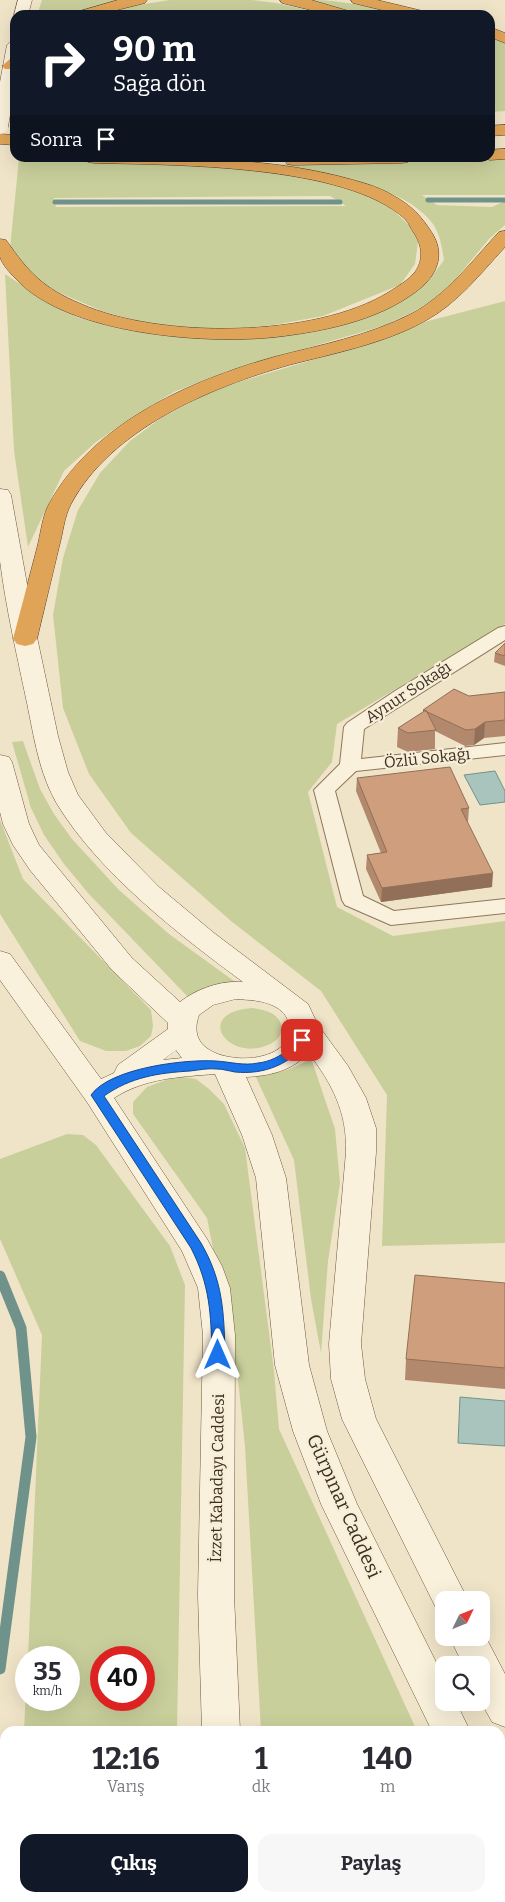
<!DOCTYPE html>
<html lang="tr">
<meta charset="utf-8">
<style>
body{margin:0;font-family:Bitter,serif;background:#f7f7f7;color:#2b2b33;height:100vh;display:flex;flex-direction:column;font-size:19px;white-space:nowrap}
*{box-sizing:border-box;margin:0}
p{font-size:16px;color:#7c7c81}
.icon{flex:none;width:28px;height:28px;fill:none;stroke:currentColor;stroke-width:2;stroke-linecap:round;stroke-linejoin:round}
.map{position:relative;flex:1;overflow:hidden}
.sheet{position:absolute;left:0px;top:1726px;width:505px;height:176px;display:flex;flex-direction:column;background:#fff;border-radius:15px 15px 0 0;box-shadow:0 5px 20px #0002}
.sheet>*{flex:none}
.banner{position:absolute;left:10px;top:10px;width:485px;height:152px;border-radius:15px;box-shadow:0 5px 20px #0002;background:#111827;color:#fff;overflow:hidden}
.needle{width:32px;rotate:47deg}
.fabs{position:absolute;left:435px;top:1591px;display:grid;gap:10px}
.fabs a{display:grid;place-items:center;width:55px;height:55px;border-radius:10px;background:#fff;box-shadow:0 5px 20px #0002;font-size:25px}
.speed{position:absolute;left:15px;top:1646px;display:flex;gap:10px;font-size:25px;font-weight:700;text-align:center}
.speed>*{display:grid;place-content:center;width:65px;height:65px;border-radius:50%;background:#fff;box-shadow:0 5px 20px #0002;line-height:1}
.speed small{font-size:12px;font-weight:400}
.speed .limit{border:8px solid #d22;background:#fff;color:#111}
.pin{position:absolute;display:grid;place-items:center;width:42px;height:42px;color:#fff;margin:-21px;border-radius:10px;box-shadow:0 2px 8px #0006}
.me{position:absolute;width:55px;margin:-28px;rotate:0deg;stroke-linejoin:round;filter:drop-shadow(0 0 4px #0008)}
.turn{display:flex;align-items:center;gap:18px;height:105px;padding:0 20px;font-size:22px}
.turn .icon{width:65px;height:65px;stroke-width:2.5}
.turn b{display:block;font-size:35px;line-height:42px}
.then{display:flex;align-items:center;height:48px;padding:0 20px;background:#0003;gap:10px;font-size:19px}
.eta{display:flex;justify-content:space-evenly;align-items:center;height:85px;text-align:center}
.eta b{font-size:30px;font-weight:700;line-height:35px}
.button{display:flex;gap:10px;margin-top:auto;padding:10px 20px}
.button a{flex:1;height:58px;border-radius:15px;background:#111827;color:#fff;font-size:20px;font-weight:700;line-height:58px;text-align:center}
.button a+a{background:#f7f7f7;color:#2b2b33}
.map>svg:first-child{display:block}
.green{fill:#c9cf9b;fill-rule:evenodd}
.water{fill:#a9c4bc;stroke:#6f938a}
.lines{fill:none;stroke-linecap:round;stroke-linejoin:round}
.stream-far1{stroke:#6f938a;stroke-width:5}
.stream{stroke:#6f938a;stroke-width:11}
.street-casing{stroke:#8d765c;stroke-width:2}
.secondary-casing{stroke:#6f573f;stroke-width:1}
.highway-casing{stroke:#5b4430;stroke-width:1}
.street{fill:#faf1dc;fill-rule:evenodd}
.secondary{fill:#faf1dc;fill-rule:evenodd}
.highway{fill:#e0a458;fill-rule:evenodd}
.secondary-bridge-casing{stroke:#6f573f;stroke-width:17;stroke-linecap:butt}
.secondary-bridge{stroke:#faf1dc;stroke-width:16}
.wall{fill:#b2896c}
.shaded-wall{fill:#916f58}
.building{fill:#cf9f7d;stroke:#916f58}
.route{fill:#1a73e8;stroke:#114b97}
.labels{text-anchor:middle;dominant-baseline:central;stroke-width:4.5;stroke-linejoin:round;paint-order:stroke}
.street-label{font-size:16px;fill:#3d2e20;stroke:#f7eed8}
.near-street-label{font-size:19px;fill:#3d2e20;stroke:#f7eed8}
</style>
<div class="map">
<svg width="505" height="1902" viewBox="0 0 505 1902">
<rect width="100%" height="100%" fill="#f0e4c8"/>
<path class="green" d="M 42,0 L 117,0 L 68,15 L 37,15 Z
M 170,0 L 251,0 L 276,3 L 329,15 L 99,15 L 125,7 Z
M 310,0 C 342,0 373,7 403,15 L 360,15 Z
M 490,38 L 505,42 L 505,111 L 490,112 Z
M 19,158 L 247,168 L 313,178 L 354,188 L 390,207 L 419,235 L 415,264 L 400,285 L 323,316 L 274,325 L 222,330 L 148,324 L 102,311 L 60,293 L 35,279 L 10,248 ZM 330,196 L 346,206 L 56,207 L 54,198 Z
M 505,158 L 505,195 L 422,195 L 437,205 L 492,207 L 505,201 L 505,225 L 489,239 L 454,281 L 433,300 L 411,313 L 383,326 L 227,371 L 174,392 L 135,415 L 96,442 L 64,471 L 28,547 L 14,451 L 5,274 L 46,301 L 77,317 L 117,328 L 170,336 L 229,339 L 356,320 L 413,294 L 428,282 L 444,260 C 442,248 440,234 433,224 C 401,181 316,174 267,165 Z
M 505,301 L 505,624 L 337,724 L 332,762 L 308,792 L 337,907 L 393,936 L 505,921 L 505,1243 L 382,1246 L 387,1095 L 321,991 L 231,921 L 131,833 L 89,774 L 63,708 L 53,615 L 63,558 L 78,510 L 100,473 L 130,441 L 161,418 L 212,391 L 245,380 L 390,337 L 428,321 Z
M 23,741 L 40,789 L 54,814 L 72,839 L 119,890 L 169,934 L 234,981 L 211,986 L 187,996 L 88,893 L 64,864 L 44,835 L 31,808 L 12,742 Z
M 0,820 L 23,879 L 151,1010 L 153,1026 L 151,1036 L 140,1046 L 126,1051 L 106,1051 L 80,1041 L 0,914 Z
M 253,1008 C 259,1009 266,1010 271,1013 C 285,1020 285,1036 272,1043 C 230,1066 190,1012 253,1008 Z
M 311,1058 L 335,1129 L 340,1183 L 328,1261 L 321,1353 L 311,1299 L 294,1160 L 255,1075 C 277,1074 293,1070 311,1058 Z
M 177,1076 L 196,1079 L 209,1089 L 224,1104 L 245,1148 L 274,1371 L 279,1429 L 417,1731 L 261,1731 L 245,1447 L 237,1370 L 207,1218 L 133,1114 L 133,1102 L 147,1087 Z
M 67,1134 L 83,1135 L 96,1145 L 170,1246 L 185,1285 L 177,1731 L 24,1731 L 26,1689 L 26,1700 L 69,1700 L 69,1658 L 28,1657 L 42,1335 L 0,1239 L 0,1159 ZM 101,1658 L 144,1658 L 144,1700 L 101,1700 Z
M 5,1860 L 5,1898 L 197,1898 L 198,1902 L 0,1902 L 0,1865 Z
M 268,1898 L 493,1898 L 495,1902 L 268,1902 Z"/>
<path class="water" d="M 495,771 L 505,791 L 505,802 L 480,805 L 464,775 Z
M 460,1397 L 505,1401 L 505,1446 L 458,1443 Z"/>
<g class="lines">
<path class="stream-far1" d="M 428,200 L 505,200
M 55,202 L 340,202"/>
<path class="stream" d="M 0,1276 L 21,1328 L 31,1437 L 0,1669"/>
<g class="street-casing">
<path id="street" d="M 505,626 L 505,640 L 364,729 L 361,759 L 505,743 L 505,755 L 356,771 L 335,791 L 363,896 L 394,911 L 505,899 L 505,913 L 391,925 L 345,905 L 342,900 L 314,790 L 340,764 L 344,727 L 347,723 L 395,691 L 498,628 Z"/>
</g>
<g class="secondary-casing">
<path id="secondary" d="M 18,0 L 32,0 L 28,15 L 15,15 L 15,17 L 14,15 Z
M 15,40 L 15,86 L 12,95 L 6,97 L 0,95 L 0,82 L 7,45 L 10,42 Z
M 0,489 L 8,490 L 11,495 L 34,623 L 58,736 L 68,772 L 78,795 L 106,833 L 159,887 L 214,933 L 308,1004 L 318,1025 L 348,1066 L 366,1098 L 376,1128 L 376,1152 L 361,1344 L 365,1379 L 376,1419 L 468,1600 L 444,1600 L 444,1613 L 437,1610 L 342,1419 L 331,1379 L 329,1344 L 346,1152 C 347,1111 332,1084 308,1052 C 294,1071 268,1076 246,1077 L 272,1135 L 286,1178 L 309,1365 L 327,1431 L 357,1504 L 444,1678 L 444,1702 L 456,1702 L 470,1731 L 432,1731 L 321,1504 L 293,1431 L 275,1365 L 256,1178 L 242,1135 L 215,1074 C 179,1077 145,1078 114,1098 L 207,1239 L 222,1266 L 230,1288 L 235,1335 L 234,1595 L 240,1731 L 202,1731 L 198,1595 L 203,1335 L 198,1288 L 182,1251 L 87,1102 L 0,980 L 0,951 L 10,954 L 101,1079 L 114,1073 L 118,1065 L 168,1029 L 168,1023 L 112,970 L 30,870 L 13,845 L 3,824 L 0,812 L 0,755 L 9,757 L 12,762 L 29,824 L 39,845 L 132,958 L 180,1002 C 196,989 222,980 243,982 C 179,935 99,873 57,804 C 39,773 34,737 27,703 C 17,656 6,608 0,561 C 0,537 0,512 0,489 ZM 236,999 C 249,1000 262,1000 274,1006 C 282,1010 288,1016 289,1026 C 292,1053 257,1060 237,1058 C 227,1057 217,1055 208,1049 C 196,1041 194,1029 199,1015 L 213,1005 ZM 176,1050 L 182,1058 L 163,1060 Z
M 481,1628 L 505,1674 L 505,1727 L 492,1722 L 481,1702 L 481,1665 L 463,1665 L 450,1638 L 481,1638 Z
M 500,1813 L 505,1814 L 505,1858 L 500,1856 Z
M 214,1898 L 254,1898 L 255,1902 L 215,1902 Z"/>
</g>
<g class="highway-casing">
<path id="highway" d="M 118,0 L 147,0 L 145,3 L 97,15 L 75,15 L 77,12 Z
M 280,0 L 311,0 L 352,12 L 354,15 L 331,15 L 282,3 Z
M 351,0 L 377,0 L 427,12 L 429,15 L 403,15 L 353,3 Z
M 490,27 L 505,33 L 505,43 L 490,37 Z
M 15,57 L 15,69 L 5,69 L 2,66 L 10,59 Z
M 505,125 L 505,135 L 490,136 L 490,126 Z
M 0,134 L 15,135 L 15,145 L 0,144 Z
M 505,149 L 505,159 L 490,160 L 483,158 L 490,158 L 490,150 Z
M 86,158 C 106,156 128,158 149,158 C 213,158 276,161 338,176 C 357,181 378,186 394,196 C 412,206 421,216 432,233 C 444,252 439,271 423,286 C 386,318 331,330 284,336 C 212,346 67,335 16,279 C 10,273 2,264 0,257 C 0,251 0,244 0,239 L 6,240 C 29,273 43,288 81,304 C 160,339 315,338 389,292 C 398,286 408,281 415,272 C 424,260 422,245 414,233 C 411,229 409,223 405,219 C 346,164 173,165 94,163 L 88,162 Z
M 286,158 L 410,158 L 408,162 L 402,163 L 293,165 L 287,164 L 285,160 Z
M 505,231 L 505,247 C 480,274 458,303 425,321 C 383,344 335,353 289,365 C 211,387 111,429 71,504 C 64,517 63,533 59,547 C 52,578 44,608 37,639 L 33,644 L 25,646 L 17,644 L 13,639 C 21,609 29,578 37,548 C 41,533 42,517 49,504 C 93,423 189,381 274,357 C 320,345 368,336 411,314 C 447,295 471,262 499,232 Z"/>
</g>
<use href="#street" class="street"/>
<use href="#secondary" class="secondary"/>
<use href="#highway" class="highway"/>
<g class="secondary-bridge-casing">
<path id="secondary-bridge" d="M 0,126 L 6,92"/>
</g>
<use href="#secondary-bridge" class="secondary-bridge"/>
</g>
<path class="wall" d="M 505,643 L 505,666 L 494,662 L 495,653 Z
M 505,692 L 505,736 L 484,738 L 474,745 L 465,746 L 435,731 L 435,749 L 408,752 L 397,747 L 398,728 L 423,713 L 423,710 L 469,696 Z
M 357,778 L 469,808 L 468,822 L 467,822 L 492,887 L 381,902 L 366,869 L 367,855 L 381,853 L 356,791 Z
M 505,1283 L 505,1389 L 405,1380 L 406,1359 Z"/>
<path class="shaded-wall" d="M 485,722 L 484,738 L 474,745 L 475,729 Z
M 493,873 L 492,887 L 381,902 L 382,888 Z"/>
<path class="building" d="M 505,643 L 505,656 L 495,653 Z
M 454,689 L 469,696 L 505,692 L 505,720 L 485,722 L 475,729 L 466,730 L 423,710 Z
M 426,710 L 436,730 L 408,733 L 398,728 Z
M 450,767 L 469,808 L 461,809 L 493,873 L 382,888 L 367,855 L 387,852 L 357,778 Z
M 415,1275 L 505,1283 L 505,1368 L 406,1359 Z"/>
<path class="route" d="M 302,1036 L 308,1040 C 292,1064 264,1075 235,1072 C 229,1071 223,1069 217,1069 C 208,1068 199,1070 190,1071 C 158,1073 131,1077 104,1096 L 201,1243 C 223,1281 224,1312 225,1355 L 223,1359 L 214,1359 L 212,1355 C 211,1314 210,1285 191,1248 L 91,1095 C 110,1068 185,1059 216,1061 C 231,1062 244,1066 258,1063 C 269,1062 281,1056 289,1049 C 294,1044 295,1038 302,1036 Z"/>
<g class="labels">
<g class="street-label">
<text transform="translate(408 692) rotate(-33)">Aynur Sokağı</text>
<text transform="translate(427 758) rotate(-6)">Özlü Sokağı</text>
<text transform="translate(217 1478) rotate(-89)">İzzet Kabadayı Caddesi</text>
</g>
<g class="near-street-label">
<text transform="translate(344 1506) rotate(66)">Gürpınar Caddesi</text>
</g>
</g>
</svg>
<div class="fabs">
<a><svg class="needle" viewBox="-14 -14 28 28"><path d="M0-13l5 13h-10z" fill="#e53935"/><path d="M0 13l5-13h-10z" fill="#7c7c81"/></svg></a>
<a><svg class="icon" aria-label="search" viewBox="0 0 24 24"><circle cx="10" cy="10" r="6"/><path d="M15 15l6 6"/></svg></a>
</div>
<div class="speed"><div>35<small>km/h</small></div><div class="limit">40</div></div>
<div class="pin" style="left:302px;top:1040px;background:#d93025"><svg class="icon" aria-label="arrive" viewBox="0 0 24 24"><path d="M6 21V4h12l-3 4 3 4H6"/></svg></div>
<svg class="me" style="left:218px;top:1355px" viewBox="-20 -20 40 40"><path d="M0-17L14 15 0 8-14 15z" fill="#1a73e8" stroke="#fff" stroke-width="4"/></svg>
<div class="banner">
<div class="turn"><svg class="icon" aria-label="right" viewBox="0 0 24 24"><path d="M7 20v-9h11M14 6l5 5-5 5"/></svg><div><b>90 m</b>Sağa dön</div></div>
<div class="then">Sonra<svg class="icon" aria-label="arrive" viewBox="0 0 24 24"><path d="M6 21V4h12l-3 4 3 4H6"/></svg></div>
</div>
<section class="sheet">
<div class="eta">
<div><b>12:16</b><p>Varış</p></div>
<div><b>1</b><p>dk</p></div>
<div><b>140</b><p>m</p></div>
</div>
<div class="button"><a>Çıkış</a><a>Paylaş</a></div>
</section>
</div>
